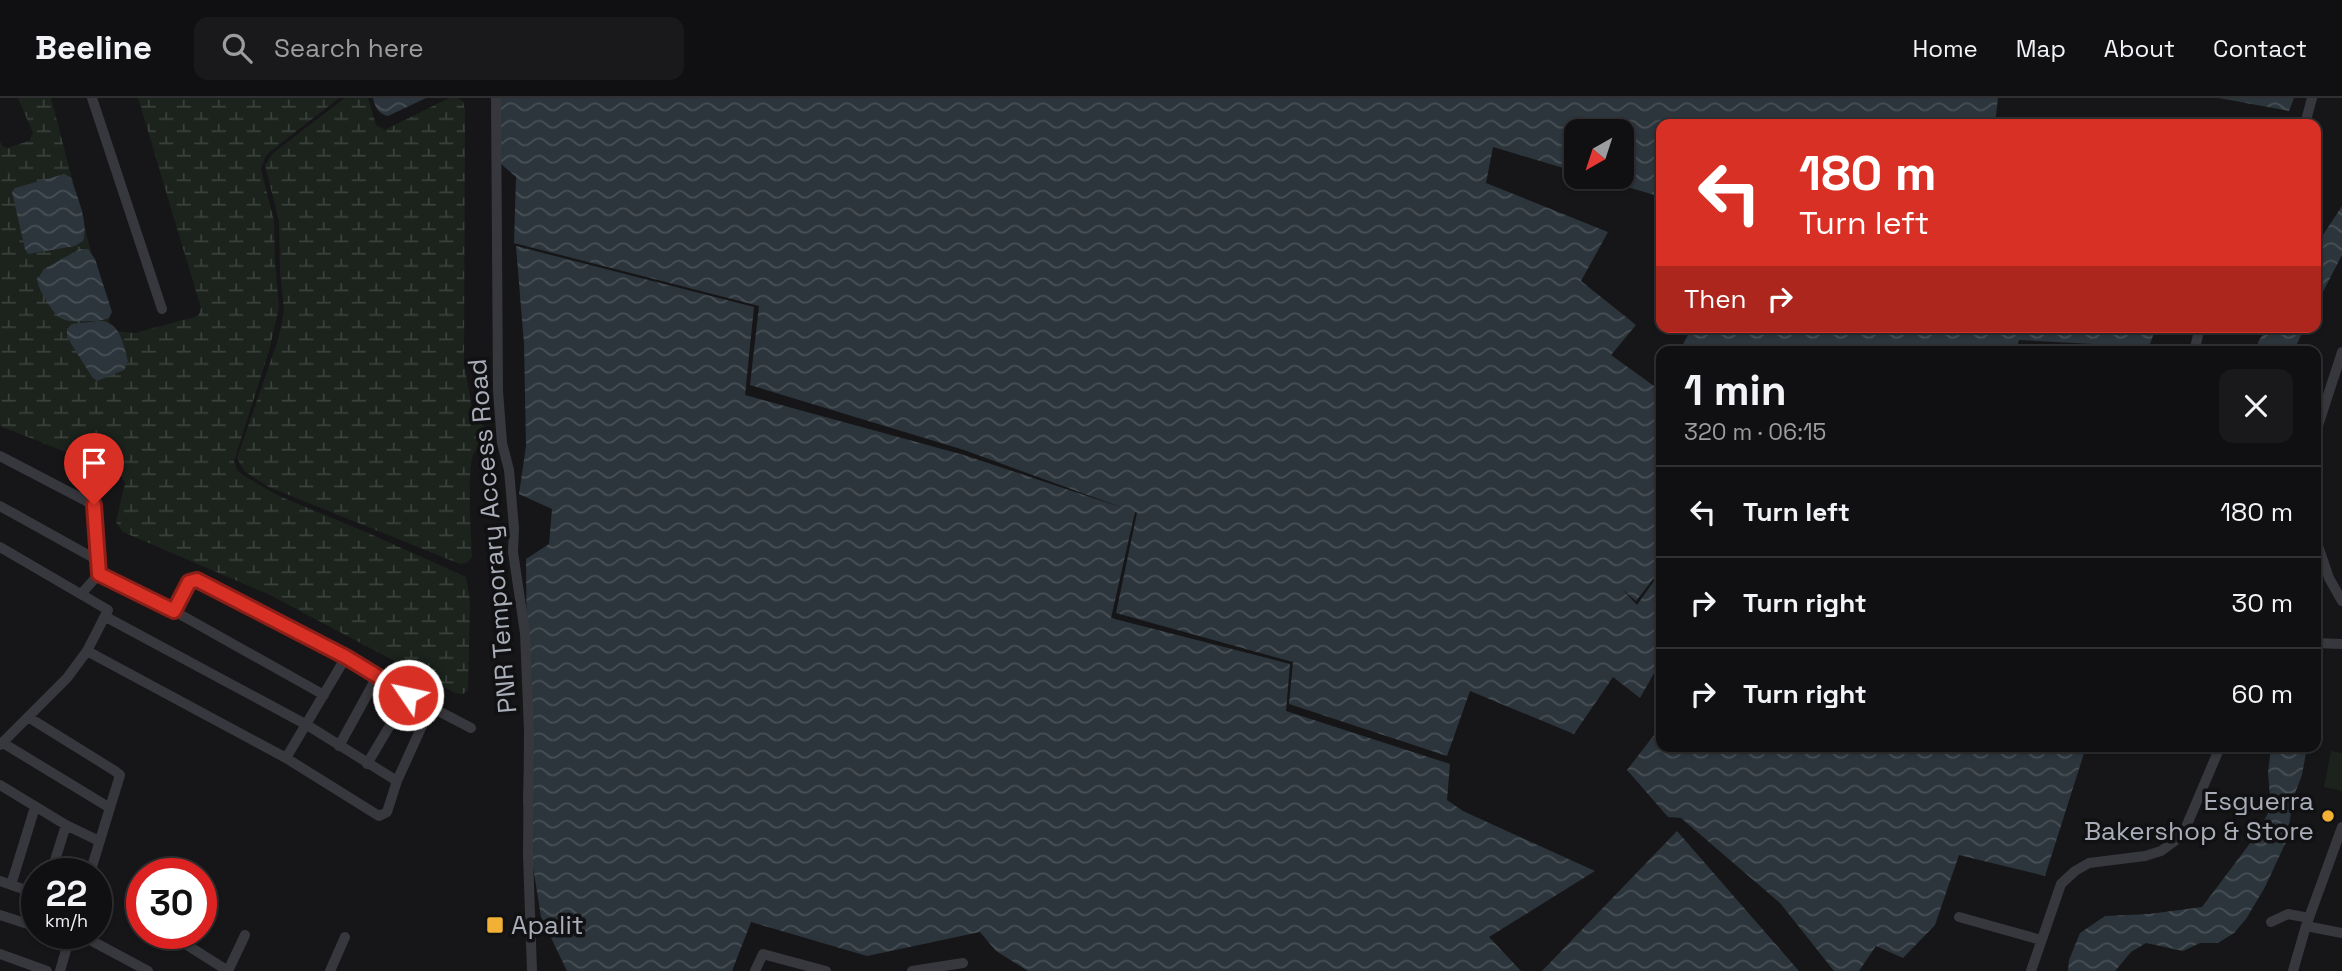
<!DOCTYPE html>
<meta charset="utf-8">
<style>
body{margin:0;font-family:"Space Grotesk",sans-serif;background:#19191b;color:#f1f3f6;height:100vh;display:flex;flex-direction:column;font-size:26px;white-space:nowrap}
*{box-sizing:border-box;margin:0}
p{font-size:23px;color:#9c9d9f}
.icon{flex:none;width:38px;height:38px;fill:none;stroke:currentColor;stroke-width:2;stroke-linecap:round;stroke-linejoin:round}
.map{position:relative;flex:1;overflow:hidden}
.panel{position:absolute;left:1656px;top:248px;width:665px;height:406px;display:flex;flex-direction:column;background:#101012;border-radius:14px;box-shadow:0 2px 5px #0004,0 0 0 2px #303032}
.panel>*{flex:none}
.hud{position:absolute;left:1656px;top:21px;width:665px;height:214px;border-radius:14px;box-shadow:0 2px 5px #0004,0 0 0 2px #303032;background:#d93025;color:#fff;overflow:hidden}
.needle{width:46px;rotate:219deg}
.controls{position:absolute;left:1564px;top:21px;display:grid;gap:14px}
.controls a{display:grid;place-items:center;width:70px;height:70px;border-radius:14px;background:#101012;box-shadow:0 2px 5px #0004,0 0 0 2px #303032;font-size:35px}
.speed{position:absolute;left:21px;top:760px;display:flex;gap:14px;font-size:35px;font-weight:700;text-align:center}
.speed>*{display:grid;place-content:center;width:91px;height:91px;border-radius:50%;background:#101012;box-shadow:0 2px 5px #0004,0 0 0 2px #303032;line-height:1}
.speed small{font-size:18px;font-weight:400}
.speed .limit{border:10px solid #d22;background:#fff;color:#111}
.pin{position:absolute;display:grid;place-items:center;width:60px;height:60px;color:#fff;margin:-72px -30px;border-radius:50% 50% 50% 0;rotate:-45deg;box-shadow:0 0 7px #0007}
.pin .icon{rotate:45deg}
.me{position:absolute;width:77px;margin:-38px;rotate:304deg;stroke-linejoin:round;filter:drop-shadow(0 0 5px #0008)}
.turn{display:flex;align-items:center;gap:24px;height:147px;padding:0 28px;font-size:32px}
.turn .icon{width:91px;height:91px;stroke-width:2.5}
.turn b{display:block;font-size:49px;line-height:60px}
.then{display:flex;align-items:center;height:66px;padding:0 28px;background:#0003;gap:14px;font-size:26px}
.round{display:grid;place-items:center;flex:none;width:74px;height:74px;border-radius:14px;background:#19191b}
.head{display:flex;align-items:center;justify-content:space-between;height:119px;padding:0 28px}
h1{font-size:42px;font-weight:700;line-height:52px}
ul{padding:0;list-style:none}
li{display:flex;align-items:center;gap:21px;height:91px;padding:0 28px;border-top:2px solid #303032}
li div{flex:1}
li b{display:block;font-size:26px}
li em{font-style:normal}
header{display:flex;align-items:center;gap:42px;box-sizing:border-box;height:98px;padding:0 35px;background:#101012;border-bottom:2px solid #303032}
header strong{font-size:33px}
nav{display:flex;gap:38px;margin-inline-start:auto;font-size:24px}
.search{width:490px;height:63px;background:#19191b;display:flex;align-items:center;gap:18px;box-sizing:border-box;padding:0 24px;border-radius:14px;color:#9c9d9f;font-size:26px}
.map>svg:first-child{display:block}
.wetland{fill:url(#wetland-marsh)}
.pitch{fill:#1c231d}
.water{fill:url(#water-waves)}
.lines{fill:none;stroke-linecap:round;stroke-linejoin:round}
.minor{stroke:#37383d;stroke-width:10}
.route-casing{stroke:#8d1f18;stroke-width:18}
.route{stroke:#d93025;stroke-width:12}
.poi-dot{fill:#f2b134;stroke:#111113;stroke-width:2.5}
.labels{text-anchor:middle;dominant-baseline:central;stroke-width:7;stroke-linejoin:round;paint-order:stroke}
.street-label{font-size:26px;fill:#a8adb8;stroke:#111113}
.poi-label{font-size:26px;fill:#a8adb8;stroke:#111113;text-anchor:end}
</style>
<header>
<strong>Beeline</strong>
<div class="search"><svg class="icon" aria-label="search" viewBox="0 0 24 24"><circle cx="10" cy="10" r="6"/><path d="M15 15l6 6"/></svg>Search here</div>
<nav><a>Home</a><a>Map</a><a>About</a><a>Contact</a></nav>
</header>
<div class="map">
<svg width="2342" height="873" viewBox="0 0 2342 873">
<defs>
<pattern id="wetland-marsh" width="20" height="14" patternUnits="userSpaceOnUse" patternTransform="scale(1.75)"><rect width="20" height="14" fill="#1c231d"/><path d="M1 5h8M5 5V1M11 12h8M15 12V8" fill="none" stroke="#3a403c"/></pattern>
<pattern id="water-waves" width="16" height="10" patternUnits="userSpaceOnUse" patternTransform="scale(1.75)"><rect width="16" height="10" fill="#2c353c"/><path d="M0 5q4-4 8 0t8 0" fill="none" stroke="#485056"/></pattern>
</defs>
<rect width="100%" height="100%" fill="#161618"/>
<path class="wetland" d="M 18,0 L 51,0 L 110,227 L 115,233 L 135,235 L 198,218 L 201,210 L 138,0 L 339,0 L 271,53 L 265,59 L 261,71 L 274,123 L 275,164 L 279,209 L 269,253 L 234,363 L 237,372 L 244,378 L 279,398 L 368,435 L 466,479 L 470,503 L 468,592 L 463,596 L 455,595 L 270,497 L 123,434 L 116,424 L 125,385 L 119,375 L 0,328 L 0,43 L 2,48 L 7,50 L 29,43 L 33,35 Z
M 345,0 L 368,0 L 376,27 L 385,32 L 449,0 L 458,0 L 463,4 L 465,12 L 464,266 L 472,310 L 476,320 L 490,335 C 487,346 477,348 473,357 C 467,373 471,439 472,459 L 467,465 L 460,466 L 269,389 L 244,373 L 237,360 L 278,242 L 284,213 L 280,173 L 279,123 L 265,67 L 273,55 Z"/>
<path class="pitch" d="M 2331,653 L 2342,655 L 2342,693 L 2324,689 Z"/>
<path class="water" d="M 373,0 L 426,0 L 388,18 C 378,16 375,9 373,0 Z
M 501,0 L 1998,0 L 1995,26 L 1661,26 L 1661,99 L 1594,79 L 1622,79 L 1622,33 L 1577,33 L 1577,74 L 1493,49 L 1486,85 L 1608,134 L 1581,183 L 1636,227 L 1611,257 L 1661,293 L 1661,380 L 1655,390 L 1661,383 L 1661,482 L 1654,480 L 1636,503 L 1622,491 L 1637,507 L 1654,483 L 1661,486 L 1661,563 L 1640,600 L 1613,579 L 1574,636 L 1470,593 L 1447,658 L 1289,606 L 1293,564 L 1116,515 L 1137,415 L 1135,414 L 1111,520 L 1290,566 L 1286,613 L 1450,666 L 1447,702 L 1463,713 L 1595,773 L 1489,839 L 1521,873 L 1028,873 L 996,853 L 980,834 L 867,858 L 751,824 L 732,873 L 567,873 L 541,819 L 523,705 L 527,574 L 526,461 L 549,446 L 552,411 L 519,396 L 526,348 L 524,246 L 516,148 L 754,209 L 745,297 L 964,357 L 1126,411 L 964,352 L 750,287 L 759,208 L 514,145 L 516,79 L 500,65 Z
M 2219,0 L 2294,0 L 2289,13 Z
M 64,76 L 71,80 C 77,99 89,124 83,143 L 75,148 L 28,156 L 25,151 L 12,94 L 15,90 Z
M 2342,108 L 2342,157 L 2315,209 L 2315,149 Z
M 80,151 L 88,151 L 95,161 L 112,214 L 109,220 L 98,223 C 120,222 123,245 128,263 L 124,272 L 97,283 L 92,279 L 67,239 L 67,231 L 72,226 L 97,223 C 74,222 62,229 49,207 C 44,199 39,191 37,182 L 44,171 Z
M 1692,229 L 2156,229 L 2149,249 L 2019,242 L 2016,254 L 1679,254 Z
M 2269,229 L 2305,229 L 2293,254 L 2255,254 L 2259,242 Z
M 1661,628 L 1661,649 L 2086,649 L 2045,778 L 1959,757 L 1935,827 L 1903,860 L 1876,848 L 1859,873 L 1834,873 L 1780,805 L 1681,720 L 1668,719 L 1627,672 Z
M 2271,649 L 2307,649 L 2302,677 L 2294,698 L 2286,744 L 2265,789 L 2246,821 L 2234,835 L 2218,845 L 2200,845 L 2183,853 L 2146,845 L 2131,854 L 2115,873 L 2068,873 L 2069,862 L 2080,835 L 2105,818 L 2149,816 L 2202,809 L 2254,740 L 2271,710 L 2268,675 Z
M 1677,733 L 1799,873 L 1542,873 Z"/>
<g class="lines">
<path class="minor" d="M 92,0 L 162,211
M 496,0 L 498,293 L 502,345 L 509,372 L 514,430 L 513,454 L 525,535 L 529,633 L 528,757 L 532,873
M 2305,26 L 2312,0
M 2194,254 L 2200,229
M 2315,337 L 2342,254
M 0,358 L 94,407
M 0,408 L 99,463
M 2315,439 L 2329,480 L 2342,503
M 0,449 L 108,512 L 87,553 L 286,660 L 379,718 L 387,714 L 397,683 L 431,608
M 99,476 L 174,513 L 324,597
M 82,495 L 99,476 L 91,392
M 174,513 L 189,484 L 197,482 L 346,559 L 408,597 L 471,630
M 106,519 L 307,627 L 397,683
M 2315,545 L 2342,546
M 28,619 L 115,673 L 120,677 L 90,775
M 3,645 L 110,710
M 0,647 L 67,580 L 87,553
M 339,648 L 378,577
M 286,660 L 346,559
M 367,666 L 408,597
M 0,687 L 66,727 L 99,743
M 51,775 L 66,727
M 0,783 L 37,796
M 11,787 L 35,709
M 0,817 L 37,829
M 1959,819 L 2041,842
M 2271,824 L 2288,816 L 2309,820
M 2306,828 L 2342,835
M 53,835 L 70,841
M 77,835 L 148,873
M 168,835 L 228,873
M 0,856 L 47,873
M 60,873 L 71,835
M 228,873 L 245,837
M 330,873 L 345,839
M 755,873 L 763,856 L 826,873
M 912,873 L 963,865
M 2031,873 L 2061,786 L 2075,773 L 2089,765 L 2145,758 L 2161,753 L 2176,742 L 2186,729 L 2220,649
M 2293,873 L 2306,828 L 2342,729"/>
</g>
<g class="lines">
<g class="route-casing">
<path id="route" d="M 94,407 L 99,476 L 174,513 L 189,484 L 197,482 L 346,559 L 408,597"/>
</g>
<use href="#route" class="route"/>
</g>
<g class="poi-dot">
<circle cx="2328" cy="718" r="7"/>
<rect x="486" y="818" width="18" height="18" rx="3.5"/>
</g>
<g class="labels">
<g class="street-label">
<text transform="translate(492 438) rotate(-95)">PNR Temporary Access Road</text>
</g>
<g class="poi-label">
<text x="2314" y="703">Esguerra<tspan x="2314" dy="30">Bakershop &amp; Store</tspan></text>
<text x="511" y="827" text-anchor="start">Apalit</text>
</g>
</g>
</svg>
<div class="controls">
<a><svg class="needle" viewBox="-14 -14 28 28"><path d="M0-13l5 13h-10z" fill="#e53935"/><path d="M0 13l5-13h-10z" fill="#9c9d9f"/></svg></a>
</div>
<div class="speed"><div>22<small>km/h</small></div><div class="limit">30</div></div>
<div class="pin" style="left:94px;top:407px;background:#d93025"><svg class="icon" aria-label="arrive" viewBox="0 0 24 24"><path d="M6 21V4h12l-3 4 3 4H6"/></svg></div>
<svg class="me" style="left:408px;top:597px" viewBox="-20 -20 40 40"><circle r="17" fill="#d93025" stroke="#fff" stroke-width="3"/><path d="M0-11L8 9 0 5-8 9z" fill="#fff"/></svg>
<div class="hud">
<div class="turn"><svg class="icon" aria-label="left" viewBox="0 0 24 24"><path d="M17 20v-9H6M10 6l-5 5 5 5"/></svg><div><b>180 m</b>Turn left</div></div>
<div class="then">Then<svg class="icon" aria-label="right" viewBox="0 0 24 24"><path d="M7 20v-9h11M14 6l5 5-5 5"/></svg></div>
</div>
<section class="panel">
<div class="head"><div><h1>1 min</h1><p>320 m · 06:15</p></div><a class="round"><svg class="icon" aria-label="close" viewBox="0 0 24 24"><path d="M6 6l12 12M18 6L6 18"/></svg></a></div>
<ul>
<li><svg class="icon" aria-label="left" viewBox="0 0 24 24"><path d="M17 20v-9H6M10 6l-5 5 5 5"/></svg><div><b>Turn left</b></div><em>180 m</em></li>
<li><svg class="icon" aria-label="right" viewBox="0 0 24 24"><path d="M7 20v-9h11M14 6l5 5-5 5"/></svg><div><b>Turn right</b></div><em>30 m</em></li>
<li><svg class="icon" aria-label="right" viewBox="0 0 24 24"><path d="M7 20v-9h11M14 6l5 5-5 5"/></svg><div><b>Turn right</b></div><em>60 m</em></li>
</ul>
</section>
</div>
